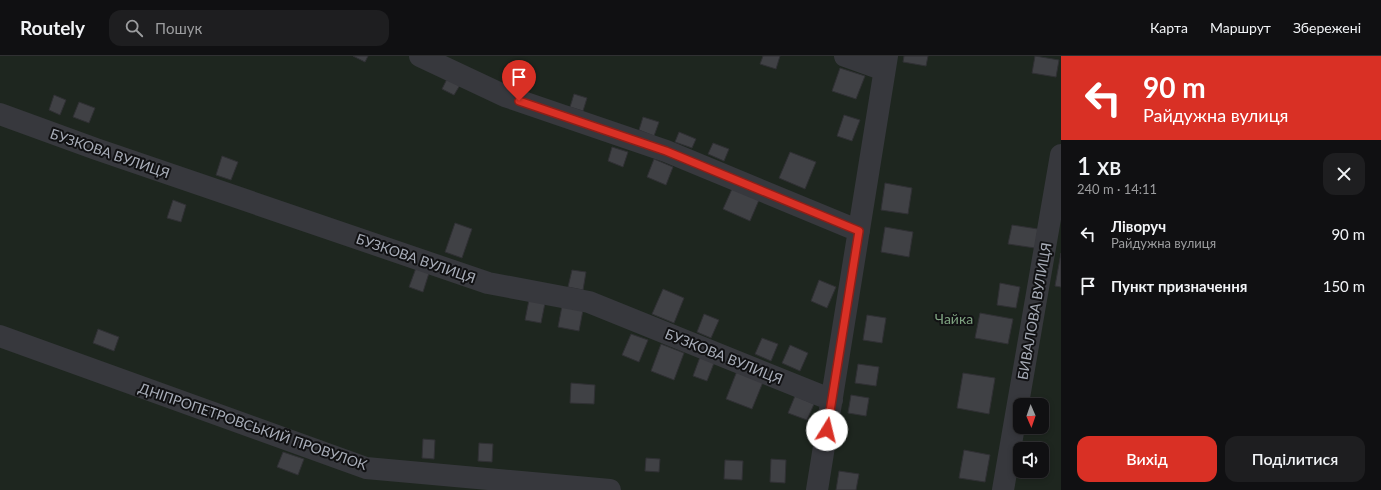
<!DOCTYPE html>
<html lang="uk">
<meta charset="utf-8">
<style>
body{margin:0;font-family:Lato,sans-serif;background:#1e1e20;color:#f1f3f6;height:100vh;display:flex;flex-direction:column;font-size:15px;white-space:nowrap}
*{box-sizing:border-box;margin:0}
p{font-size:13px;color:#9c9d9f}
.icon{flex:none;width:22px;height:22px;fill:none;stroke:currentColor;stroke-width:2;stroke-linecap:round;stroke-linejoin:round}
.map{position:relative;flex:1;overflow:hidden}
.details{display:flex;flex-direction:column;background:#101012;width:320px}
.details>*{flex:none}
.banner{background:#d93025;color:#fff;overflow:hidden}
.needle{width:26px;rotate:178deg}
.buttons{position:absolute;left:1013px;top:342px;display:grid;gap:8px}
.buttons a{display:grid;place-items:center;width:36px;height:36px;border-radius:8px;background:#101012;box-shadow:0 2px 6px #0003,0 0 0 1px #303032;font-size:20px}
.pin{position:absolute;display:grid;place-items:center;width:34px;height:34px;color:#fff;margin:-41px -17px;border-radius:50% 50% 50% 0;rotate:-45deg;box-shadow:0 0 4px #0007}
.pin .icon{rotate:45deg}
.me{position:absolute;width:44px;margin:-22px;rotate:9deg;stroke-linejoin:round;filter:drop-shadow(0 0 3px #0008)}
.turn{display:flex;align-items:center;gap:14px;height:84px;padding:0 16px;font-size:18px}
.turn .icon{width:52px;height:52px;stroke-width:2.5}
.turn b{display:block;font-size:28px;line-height:34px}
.round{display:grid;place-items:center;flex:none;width:42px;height:42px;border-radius:12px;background:#1e1e20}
.overview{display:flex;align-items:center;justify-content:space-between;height:68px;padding:0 16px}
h1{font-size:24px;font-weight:600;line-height:30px}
.action{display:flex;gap:8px;margin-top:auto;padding:8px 16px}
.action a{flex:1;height:46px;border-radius:12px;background:#d93025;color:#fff;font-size:16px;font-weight:600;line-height:46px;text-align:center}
.action a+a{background:#1e1e20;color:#f1f3f6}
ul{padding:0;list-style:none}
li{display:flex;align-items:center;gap:12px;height:52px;padding:0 16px}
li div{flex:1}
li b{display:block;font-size:15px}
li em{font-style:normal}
header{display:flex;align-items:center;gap:24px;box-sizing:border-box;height:56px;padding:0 20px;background:#101012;border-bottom:1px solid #303032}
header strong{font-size:19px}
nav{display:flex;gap:22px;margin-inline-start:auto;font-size:14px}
.search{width:280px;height:36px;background:#1e1e20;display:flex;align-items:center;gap:10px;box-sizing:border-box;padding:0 14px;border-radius:12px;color:#9c9d9f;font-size:15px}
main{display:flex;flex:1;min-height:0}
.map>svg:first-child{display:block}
.green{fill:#1e261f;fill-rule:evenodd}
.building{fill:#404145;stroke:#303034}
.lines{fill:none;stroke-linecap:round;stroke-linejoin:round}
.minor{stroke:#37383d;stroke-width:22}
.route-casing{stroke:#8d1f18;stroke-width:10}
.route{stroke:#d93025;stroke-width:7}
.labels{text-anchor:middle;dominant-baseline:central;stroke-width:4;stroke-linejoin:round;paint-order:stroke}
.street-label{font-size:14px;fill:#a8adb8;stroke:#111113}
.park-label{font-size:14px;fill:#7fa381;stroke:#111113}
</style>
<header>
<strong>Routely</strong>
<div class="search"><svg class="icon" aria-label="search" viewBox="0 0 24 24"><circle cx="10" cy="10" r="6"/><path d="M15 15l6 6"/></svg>Пошук</div>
<nav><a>Карта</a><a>Маршрут</a><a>Збережені</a></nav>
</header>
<main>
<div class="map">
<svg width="1061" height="434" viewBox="0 0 1061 434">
<rect width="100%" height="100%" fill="#161618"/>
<path class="green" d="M 0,0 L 1061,0 L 1061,434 L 0,434 ZM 1020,349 L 1042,349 L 1042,371 L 1020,371 ZM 1020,393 L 1042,393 L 1042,415 L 1020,415 Z"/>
<path class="building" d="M 353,0 L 368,0 L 365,6 Z
M 763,0 L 780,0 L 776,13 L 760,8 Z
M 904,0 L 928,0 L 926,10 L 903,6 Z
M 1035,0 L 1059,4 L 1056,21 L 1032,17 Z
M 840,12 L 865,20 L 856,43 L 832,35 Z
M 506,18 L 518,22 L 515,33 L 502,29 Z
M 447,23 L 460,29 L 454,39 L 442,33 Z
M 574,38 L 587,42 L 583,55 L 570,51 Z
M 54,39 L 66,44 L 60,59 L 49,54 Z
M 79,46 L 95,52 L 89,67 L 73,61 Z
M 844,59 L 860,64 L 852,85 L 837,80 Z
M 643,61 L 659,66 L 654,80 L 639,74 Z
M 679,76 L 696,83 L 692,92 L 675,86 Z
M 713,87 L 729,93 L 724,105 L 708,98 Z
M 612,91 L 628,96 L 623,111 L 608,105 Z
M 790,96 L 816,106 L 805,133 L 779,122 Z
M 222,100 L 238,106 L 231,124 L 216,119 Z
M 654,103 L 673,111 L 666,129 L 647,121 Z
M 885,127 L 912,132 L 908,158 L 881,154 Z
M 732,133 L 759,144 L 750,165 L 723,153 Z
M 173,144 L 186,149 L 181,166 L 167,162 Z
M 455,167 L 472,173 L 462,202 L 445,196 Z
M 1012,169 L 1038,173 L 1035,192 L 1008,188 Z
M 885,171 L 913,176 L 909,201 L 881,196 Z
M 1061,197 L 1061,231 L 1055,230 Z
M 416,212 L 429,217 L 423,236 L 409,231 Z
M 572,214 L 586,216 L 583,234 L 568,231 Z
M 819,224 L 836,231 L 827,252 L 811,245 Z
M 1000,227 L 1020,231 L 1016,252 L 997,249 Z
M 663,233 L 684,242 L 674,267 L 652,258 Z
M 529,244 L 545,247 L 541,267 L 525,264 Z
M 562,250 L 583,254 L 579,275 L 558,271 Z
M 980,257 L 1013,263 L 1008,288 L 975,282 Z
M 704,258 L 719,264 L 711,282 L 697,276 Z
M 867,259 L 886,262 L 882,287 L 863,284 Z
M 98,273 L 119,281 L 114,295 L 93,287 Z
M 631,278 L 648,284 L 639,306 L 622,299 Z
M 762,282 L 778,288 L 771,305 L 755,298 Z
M 661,288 L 684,297 L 674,324 L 651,315 Z
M 790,289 L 808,297 L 800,315 L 782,307 Z
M 700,301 L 714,307 L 707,325 L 693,320 Z
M 858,308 L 879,311 L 876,330 L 855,327 Z
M 737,315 L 763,326 L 752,353 L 726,343 Z
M 963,317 L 995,322 L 989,358 L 957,352 Z
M 571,327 L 595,329 L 594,348 L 570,347 Z
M 851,339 L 869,342 L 866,360 L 848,357 Z
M 795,340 L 814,348 L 807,364 L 788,357 Z
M 423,383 L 435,384 L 434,403 L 422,402 Z
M 479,387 L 493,388 L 492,406 L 478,405 Z
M 964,394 L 990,399 L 985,426 L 959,422 Z
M 283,396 L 304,403 L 298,419 L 277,411 Z
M 1042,401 L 1048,402 L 1044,422 L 1024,419 L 1025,415 L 1042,415 Z
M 646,402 L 660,403 L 659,416 L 645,415 Z
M 771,403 L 786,404 L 785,427 L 770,426 Z
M 725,404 L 743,405 L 742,424 L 724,423 Z
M 839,415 L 859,418 L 856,434 L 836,434 Z"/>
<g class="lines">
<path class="minor" d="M 420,0 L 505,40 L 666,95 L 859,175
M 845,0 L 884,14
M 0,58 L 96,93 L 488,227 L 589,246 L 832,344
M 0,280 L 366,412 L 610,434
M 817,434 L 887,0
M 1003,434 L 1061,99"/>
</g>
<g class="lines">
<g class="route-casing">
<path id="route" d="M 519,45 L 666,95 L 859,175 L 827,374"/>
</g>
<use href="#route" class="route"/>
</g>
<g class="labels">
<g class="street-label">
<text transform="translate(110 97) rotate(19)">БУЗКОВА ВУЛИЦЯ</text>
<text transform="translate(416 202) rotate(19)">БУЗКОВА ВУЛИЦЯ</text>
<text transform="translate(1034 255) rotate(-80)">БИВАЛОВА ВУЛИЦЯ</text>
<text transform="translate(724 300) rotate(22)">БУЗКОВА ВУЛИЦЯ</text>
<text transform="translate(253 370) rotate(19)">ДНІПРОПЕТРОВСЬКИЙ ПРОВУЛОК</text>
</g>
<g class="park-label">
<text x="954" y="262">Чайка</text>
</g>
</g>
</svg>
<div class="buttons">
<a><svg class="needle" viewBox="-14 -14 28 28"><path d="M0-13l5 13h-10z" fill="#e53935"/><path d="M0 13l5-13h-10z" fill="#9c9d9f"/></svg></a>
<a><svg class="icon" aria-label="sound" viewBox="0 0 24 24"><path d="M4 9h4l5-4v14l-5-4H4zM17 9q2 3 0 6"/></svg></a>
</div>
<div class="pin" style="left:519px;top:45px;background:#d93025"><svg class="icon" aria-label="arrive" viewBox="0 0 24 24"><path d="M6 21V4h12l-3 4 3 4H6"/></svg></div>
<svg class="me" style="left:827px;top:374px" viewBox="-20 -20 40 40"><circle r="19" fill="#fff"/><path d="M0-13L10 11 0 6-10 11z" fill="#d93025"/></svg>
</div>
<section class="details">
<div class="banner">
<div class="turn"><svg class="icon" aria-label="left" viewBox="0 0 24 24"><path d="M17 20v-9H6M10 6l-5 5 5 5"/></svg><div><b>90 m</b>Райдужна вулиця</div></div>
</div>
<div class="overview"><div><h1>1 хв</h1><p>240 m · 14:11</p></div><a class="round"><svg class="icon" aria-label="close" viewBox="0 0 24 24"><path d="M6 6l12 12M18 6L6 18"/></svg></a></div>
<ul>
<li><svg class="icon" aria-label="left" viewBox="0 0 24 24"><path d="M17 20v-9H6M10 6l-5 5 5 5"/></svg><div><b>Ліворуч</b><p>Райдужна вулиця</p></div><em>90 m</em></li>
<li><svg class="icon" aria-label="arrive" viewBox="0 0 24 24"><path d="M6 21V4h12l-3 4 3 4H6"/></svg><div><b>Пункт призначення</b></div><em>150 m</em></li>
</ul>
<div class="action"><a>Вихід</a><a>Поділитися</a></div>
</section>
</main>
